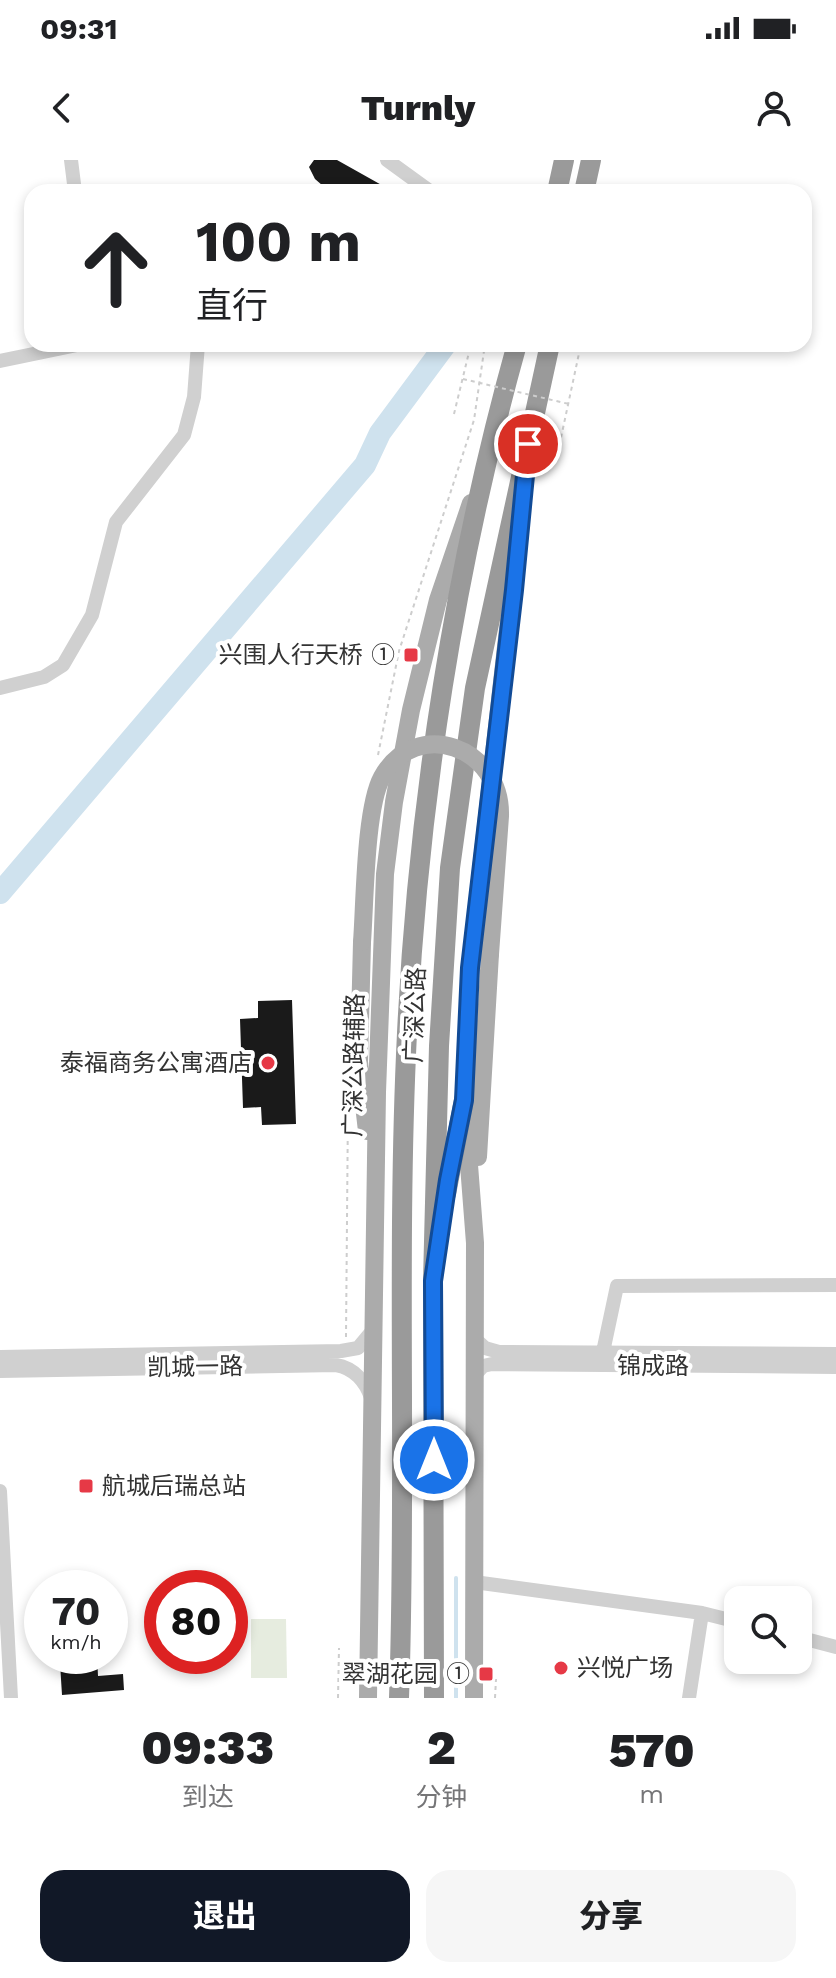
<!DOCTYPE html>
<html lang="zh">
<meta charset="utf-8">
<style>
body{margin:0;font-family:"Work Sans","Noto Sans SC",sans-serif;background:#f6f6f6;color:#202124;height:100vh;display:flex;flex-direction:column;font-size:30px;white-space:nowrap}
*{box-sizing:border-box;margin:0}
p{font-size:26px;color:#757577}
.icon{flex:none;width:44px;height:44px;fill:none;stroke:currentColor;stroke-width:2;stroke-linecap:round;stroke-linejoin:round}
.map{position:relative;height:1538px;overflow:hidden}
.side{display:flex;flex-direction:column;background:#fff;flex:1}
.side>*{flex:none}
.guide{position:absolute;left:24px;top:24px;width:788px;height:168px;border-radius:24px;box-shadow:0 4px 12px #0003;background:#fff;color:#202124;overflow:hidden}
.controls{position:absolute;left:724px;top:1426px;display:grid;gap:16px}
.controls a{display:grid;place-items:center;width:88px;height:88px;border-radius:16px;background:#fff;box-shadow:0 4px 12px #0003;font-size:40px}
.speed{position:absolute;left:24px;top:1410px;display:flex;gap:16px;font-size:40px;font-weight:700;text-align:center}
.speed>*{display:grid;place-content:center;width:104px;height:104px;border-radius:50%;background:#fff;box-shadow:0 4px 12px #0003;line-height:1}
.speed small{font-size:20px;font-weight:400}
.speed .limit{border:12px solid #d22;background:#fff;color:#111}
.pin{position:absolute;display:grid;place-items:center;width:68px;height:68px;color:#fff;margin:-34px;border:4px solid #fff;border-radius:50%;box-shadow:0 2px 8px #0007}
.me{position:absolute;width:88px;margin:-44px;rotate:0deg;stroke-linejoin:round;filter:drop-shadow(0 0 6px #0008)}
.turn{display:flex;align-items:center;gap:28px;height:168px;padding:0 40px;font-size:36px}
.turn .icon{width:104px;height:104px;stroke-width:2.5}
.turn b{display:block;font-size:56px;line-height:68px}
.eta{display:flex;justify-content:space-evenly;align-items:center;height:136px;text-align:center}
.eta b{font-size:48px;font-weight:800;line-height:56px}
.cta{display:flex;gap:16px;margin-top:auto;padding:16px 40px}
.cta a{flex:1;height:92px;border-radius:24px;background:#111827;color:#fff;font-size:32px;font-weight:800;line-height:92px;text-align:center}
.cta a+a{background:#f6f6f6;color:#202124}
.status{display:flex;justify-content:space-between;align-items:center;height:56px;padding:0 40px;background:#fff;direction:ltr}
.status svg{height:22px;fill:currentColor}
header{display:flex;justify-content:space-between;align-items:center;height:104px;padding:0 40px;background:#fff;font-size:36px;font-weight:800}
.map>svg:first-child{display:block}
.green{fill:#e6ecdf}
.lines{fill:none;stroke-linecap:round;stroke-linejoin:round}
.stream{stroke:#cfe2ee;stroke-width:4}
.river{stroke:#cfe2ee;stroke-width:22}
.building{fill:#1a1a1a}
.path{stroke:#cdcdcd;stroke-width:2;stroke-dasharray:4 4;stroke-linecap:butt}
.minor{stroke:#d0d0d0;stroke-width:14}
.major{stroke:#ababab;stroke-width:18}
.highway{stroke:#9a9a9a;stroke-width:20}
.path-bridge{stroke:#cdcdcd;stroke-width:2;stroke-dasharray:4 4;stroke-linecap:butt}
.major-bridge{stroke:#ababab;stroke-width:18}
.route-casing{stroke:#114b97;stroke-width:20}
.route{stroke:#1a73e8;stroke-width:14}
.poi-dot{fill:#e63946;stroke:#fff;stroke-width:3}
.labels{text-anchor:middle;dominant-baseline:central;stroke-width:8;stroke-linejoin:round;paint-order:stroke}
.poi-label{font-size:24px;fill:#333;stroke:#fff;text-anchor:end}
.street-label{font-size:24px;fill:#333;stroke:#fff}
</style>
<div class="status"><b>09:31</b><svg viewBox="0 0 49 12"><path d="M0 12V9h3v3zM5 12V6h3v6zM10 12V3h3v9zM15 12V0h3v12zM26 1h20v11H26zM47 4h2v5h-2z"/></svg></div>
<header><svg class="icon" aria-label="back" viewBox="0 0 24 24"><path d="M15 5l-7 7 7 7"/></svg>Turnly<svg class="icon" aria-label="person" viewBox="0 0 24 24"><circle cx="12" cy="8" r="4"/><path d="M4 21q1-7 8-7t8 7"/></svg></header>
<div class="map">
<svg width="836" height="1538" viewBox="0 0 836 1538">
<rect width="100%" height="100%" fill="#fff"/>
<path class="green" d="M 251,1459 L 286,1459 L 287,1518 L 251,1518 Z"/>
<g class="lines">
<path class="stream" d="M 456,1538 L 456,1418"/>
<path class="river" d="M 0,733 L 365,305 L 380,273 L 446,184"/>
</g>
<path class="building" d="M 314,0 L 337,0 L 394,32 L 330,32 L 315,19 L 309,7 Z
M 292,840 L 296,964 L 262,965 L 261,947 L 243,948 L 240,859 L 258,858 L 258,841 Z
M 73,1496 L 97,1496 L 98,1516 L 123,1514 L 124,1530 L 62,1535 L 60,1503 L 74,1502 Z"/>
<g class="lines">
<path class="path" d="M 454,254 L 471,184
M 556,301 L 581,184
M 378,595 L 399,491 L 474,260 L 485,184
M 346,1177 L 348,943
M 338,1538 L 339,1488
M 495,1538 L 496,1519"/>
<path class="minor" d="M 71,0 L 75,32
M 387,0 L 431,32
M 0,201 L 82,184
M 0,528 L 44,517 L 63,505 L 92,455 L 116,362 L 184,275 L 194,237 L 198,184
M 474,1178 L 485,1188 L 499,1192 L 836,1194
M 603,1192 L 617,1126 L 836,1125
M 0,1197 L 341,1191 L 358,1188 L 373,1170
M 0,1211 L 336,1205 C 354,1208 366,1222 371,1238
M 474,1216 L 483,1206 L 492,1204 L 836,1207
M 0,1331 L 11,1538
M 474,1422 L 702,1453 L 738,1462
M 798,1477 L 836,1487
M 689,1538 L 702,1453"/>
<path class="major" d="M 362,782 L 359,902 L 367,971
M 478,997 L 490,794
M 368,1538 L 377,932 L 385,714 L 394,642 L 411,550 L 438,440 L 471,343
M 474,1538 L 475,1083 L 464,940 L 470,808 L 522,344"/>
<path class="highway" d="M 557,32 L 564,0
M 584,32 L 591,0
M 446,1034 L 464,940
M 399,1538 C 407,1317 396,1095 407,873 C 418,643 455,406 517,184
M 434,1538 L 433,1121 L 439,886 L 450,708 L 475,528 L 550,184"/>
<path class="path-bridge" d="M 463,219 L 569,244"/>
<path class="major-bridge" d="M 362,782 C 365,743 365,648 382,617 C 416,556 502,587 500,656 L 490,794"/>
</g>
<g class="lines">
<g class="route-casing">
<path id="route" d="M 434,1300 L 433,1121 L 448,1020 L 464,940 L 470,808 L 514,430 L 528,284"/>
</g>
<use href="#route" class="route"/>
</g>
<g class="poi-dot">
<rect x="403" y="487" width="16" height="16" rx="4"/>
<circle cx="268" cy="903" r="8"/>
<rect x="78" y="1318" width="16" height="16" rx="4"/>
<circle cx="561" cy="1508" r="8"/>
<rect x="478" y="1506" width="16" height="16" rx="4"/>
</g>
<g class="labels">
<g class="poi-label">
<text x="395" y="495">兴围人行天桥 ①</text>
<text x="252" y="903">泰福商务公寓酒店</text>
<text x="102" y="1326" text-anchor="start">航城后瑞总站</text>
<text x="577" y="1508" text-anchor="start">兴悦广场</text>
<text x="470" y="1514">翠湖花园 ①</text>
</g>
<g class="street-label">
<text transform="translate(415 855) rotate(-88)">广深公路</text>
<text transform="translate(354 905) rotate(-89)">广深公路辅路</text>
<text x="653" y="1206">锦成路</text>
<text transform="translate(195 1207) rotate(-1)">凯城一路</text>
</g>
</g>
</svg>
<div class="controls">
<a><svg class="icon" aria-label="search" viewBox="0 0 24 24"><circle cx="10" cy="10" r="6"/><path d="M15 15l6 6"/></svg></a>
</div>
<div class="speed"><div>70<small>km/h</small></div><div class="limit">80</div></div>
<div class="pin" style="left:528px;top:284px;background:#d93025"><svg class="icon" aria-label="arrive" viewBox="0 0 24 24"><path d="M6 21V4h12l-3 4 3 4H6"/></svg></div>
<svg class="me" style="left:434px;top:1300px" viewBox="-20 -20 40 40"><circle r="17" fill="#1a73e8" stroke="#fff" stroke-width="3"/><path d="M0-11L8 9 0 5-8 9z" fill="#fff"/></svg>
<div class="guide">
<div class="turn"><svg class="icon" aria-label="ahead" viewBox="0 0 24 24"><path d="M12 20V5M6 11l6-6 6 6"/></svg><div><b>100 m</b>直行</div></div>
</div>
</div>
<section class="side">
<div class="eta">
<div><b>09:33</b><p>到达</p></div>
<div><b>2</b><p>分钟</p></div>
<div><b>570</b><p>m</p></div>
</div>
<div class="cta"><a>退出</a><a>分享</a></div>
</section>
